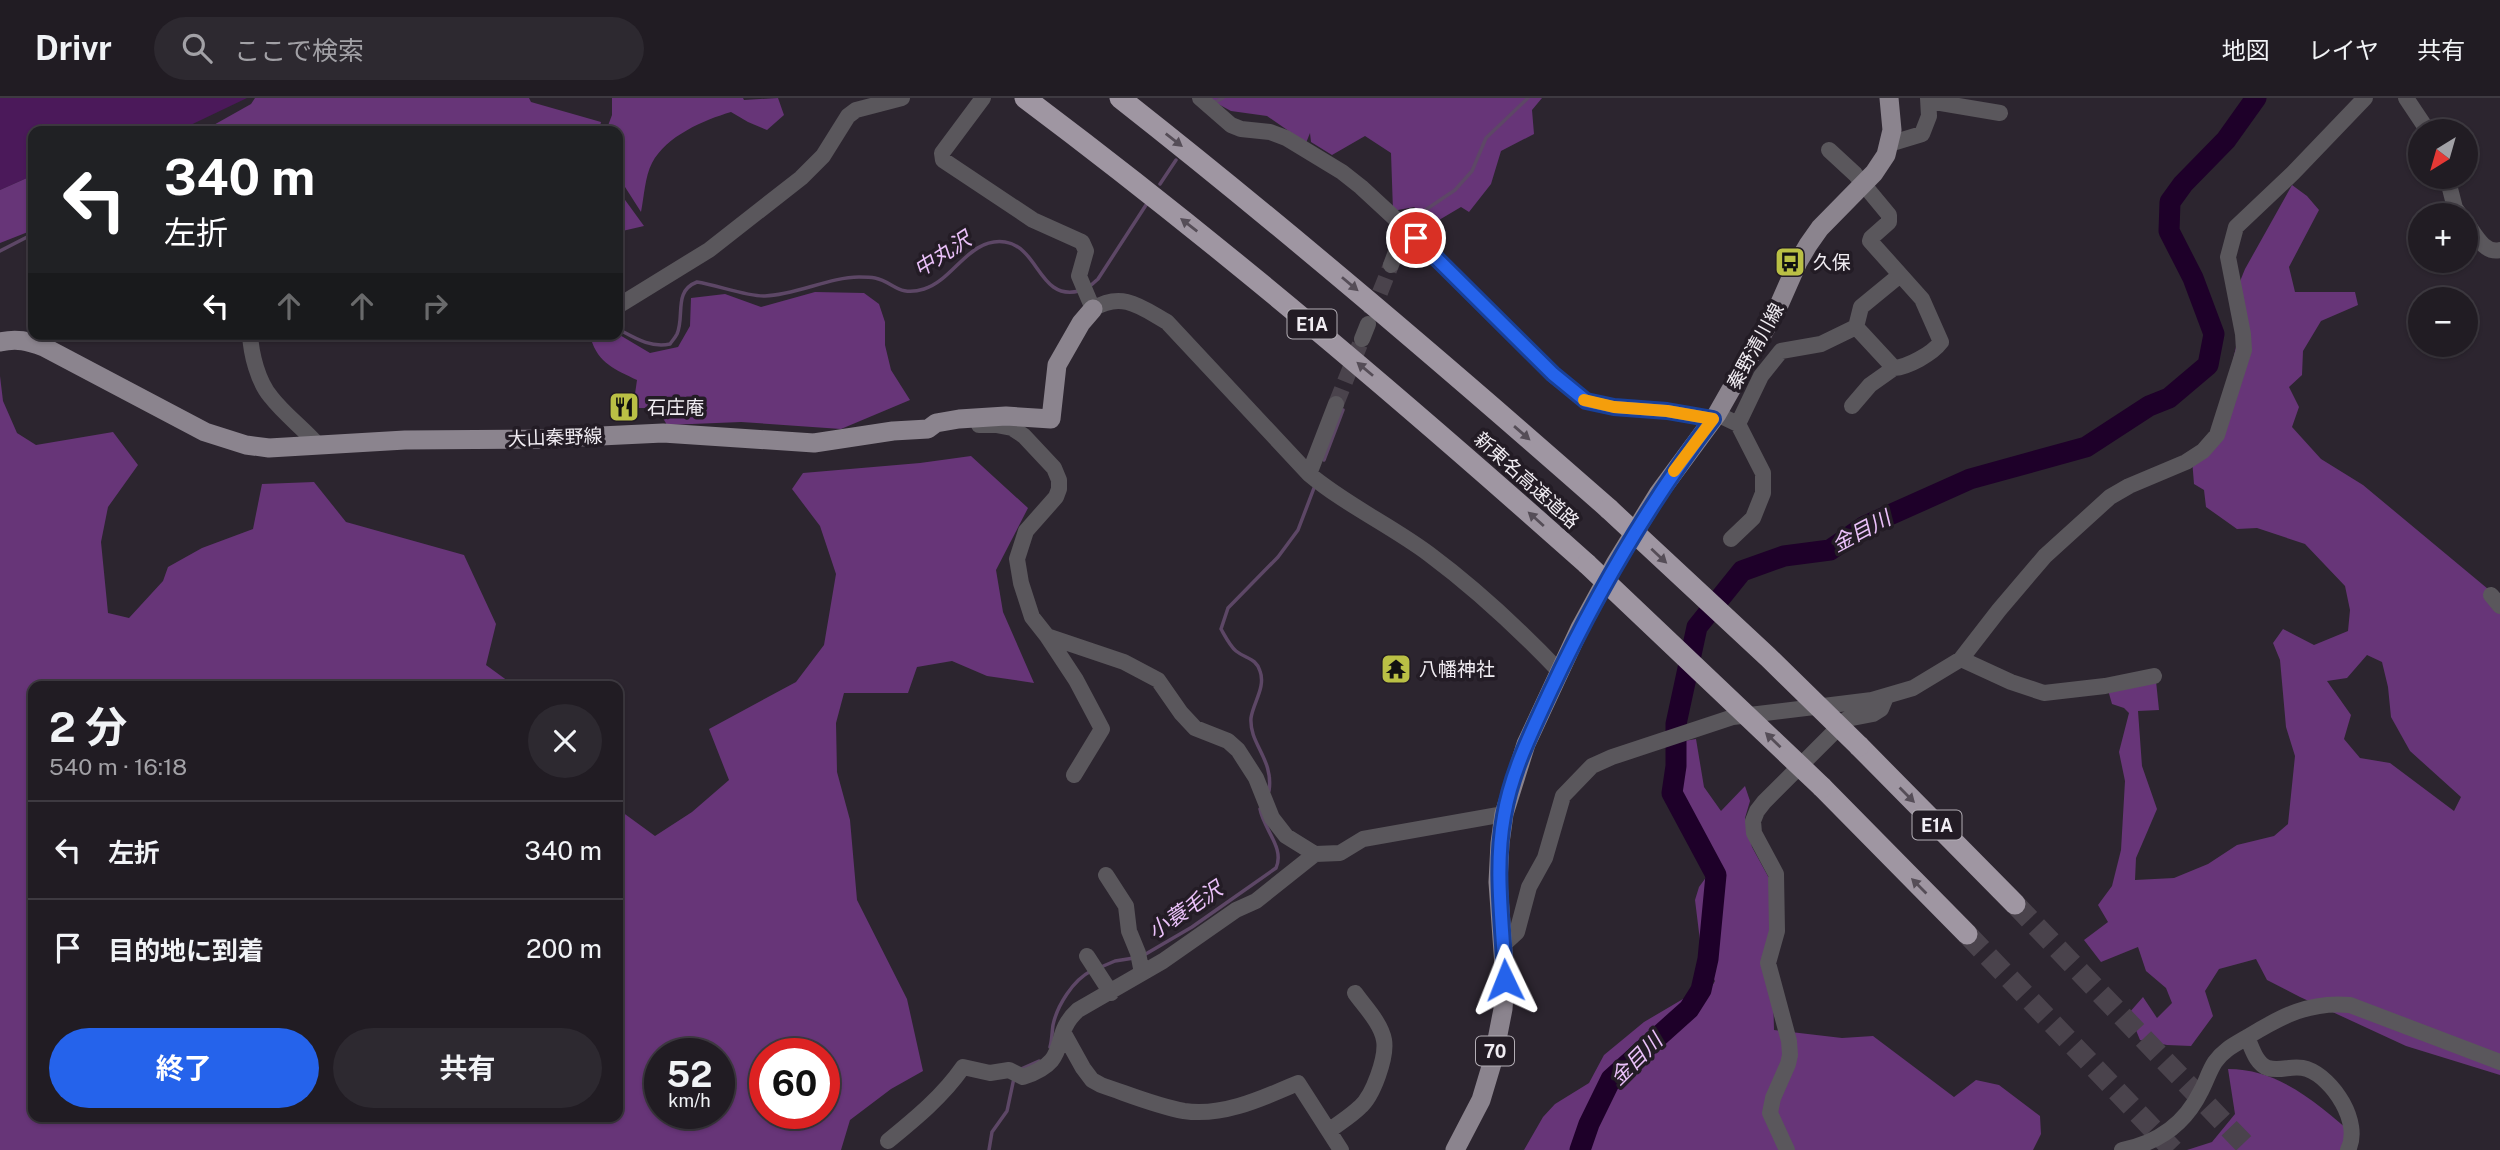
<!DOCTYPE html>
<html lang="ja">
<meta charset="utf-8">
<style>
body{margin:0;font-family:"Public Sans","Noto Sans JP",sans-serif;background:#2d2930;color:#f1f3f6;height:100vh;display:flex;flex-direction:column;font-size:26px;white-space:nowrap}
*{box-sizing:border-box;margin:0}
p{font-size:23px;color:#a2a1a6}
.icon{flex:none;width:38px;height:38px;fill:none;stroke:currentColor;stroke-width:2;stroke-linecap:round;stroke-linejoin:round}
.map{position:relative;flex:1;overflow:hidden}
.side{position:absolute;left:28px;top:583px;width:595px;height:441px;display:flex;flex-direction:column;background:#211c23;border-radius:14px;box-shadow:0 2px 5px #0004,0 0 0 2px #3e3a41}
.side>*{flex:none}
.hud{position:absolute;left:28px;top:28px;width:595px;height:214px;border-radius:14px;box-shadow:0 2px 5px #0004,0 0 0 2px #3e3a41;background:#202124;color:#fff;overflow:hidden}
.needle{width:46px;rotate:217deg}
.buttons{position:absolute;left:2408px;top:21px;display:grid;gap:14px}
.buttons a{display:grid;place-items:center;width:70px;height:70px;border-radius:50%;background:#211c23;box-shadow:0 2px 5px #0004,0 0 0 2px #3e3a41;font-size:35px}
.speed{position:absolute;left:644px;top:940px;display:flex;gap:14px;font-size:35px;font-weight:700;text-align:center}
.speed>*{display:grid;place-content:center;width:91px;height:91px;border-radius:50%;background:#211c23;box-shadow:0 2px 5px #0004,0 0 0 2px #3e3a41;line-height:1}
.speed small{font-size:18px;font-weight:400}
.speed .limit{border:10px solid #d22;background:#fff;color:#111}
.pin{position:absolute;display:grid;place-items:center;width:60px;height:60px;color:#fff;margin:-30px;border:4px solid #fff;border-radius:50%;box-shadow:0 2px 7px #0007}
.me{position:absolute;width:77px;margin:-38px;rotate:358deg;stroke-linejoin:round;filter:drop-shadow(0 0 5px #0008)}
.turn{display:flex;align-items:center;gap:24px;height:147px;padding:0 21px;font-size:32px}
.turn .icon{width:91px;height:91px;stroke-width:2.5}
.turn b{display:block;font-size:49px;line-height:60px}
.lanes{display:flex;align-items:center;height:66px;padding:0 21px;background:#0003;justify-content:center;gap:35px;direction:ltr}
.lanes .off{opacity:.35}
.round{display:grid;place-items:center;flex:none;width:74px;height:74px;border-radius:37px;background:#2d2930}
.headline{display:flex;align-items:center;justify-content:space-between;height:119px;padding:0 21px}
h1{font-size:42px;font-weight:700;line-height:52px}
.action{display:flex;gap:14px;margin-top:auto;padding:14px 21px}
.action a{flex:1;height:80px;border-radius:42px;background:#2563eb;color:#fff;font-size:28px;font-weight:700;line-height:80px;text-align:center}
.action a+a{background:#2d2930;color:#f1f3f6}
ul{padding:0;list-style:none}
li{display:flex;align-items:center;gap:21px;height:98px;padding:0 21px;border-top:2px solid #3e3a41}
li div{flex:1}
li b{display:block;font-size:26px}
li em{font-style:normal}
header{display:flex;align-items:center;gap:42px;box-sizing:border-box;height:98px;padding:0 35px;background:#211c23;border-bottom:2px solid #3e3a41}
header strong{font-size:33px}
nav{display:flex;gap:38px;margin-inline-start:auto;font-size:24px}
.search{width:490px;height:63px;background:#2d2930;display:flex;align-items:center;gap:18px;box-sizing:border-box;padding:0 24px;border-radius:38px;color:#a2a1a6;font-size:26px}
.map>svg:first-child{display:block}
.green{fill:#4b195a}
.forest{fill:#673578;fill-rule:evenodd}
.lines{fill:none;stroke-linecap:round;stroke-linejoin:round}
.stream{stroke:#5d4766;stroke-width:3.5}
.river{stroke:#1e0029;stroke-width:21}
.minor-tunnel{stroke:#4a434c;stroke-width:16;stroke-dasharray:16 8;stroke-linecap:butt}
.highway-tunnel{stroke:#4a434c;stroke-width:21;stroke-dasharray:21 10;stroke-linecap:butt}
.minor{stroke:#5a575c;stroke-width:16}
.major{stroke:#8b848e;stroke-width:19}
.highway{stroke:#9f96a2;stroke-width:21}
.highway-bridge{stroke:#9f96a2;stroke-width:21}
.oneway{fill:#554d57}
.route-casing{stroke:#184099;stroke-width:18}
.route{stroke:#2563eb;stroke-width:12}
.slow{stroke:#f59e0b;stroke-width:12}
.labels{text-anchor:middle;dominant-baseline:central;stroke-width:7;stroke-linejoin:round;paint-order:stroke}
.shield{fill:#231c25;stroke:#b3aeb5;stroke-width:2}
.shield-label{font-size:18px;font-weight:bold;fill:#f1edf3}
.poi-label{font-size:19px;fill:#f1edf3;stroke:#231c25;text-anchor:start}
.street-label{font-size:19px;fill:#f1edf3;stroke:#231c25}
.water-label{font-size:21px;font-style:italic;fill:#ebc1fa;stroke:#231c25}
</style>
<header>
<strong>Drivr</strong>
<div class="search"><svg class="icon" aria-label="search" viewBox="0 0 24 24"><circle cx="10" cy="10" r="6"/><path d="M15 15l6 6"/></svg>ここで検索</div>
<nav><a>地図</a><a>レイヤ</a><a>共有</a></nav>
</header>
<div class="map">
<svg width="2500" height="1052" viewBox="0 0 2500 1052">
<rect width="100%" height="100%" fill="#2c252f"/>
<path class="green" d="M 0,0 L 247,0 L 178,33 L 33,33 L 33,82 L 27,80 L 0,92 Z"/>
<path class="forest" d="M 255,0 L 529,0 L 531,4 L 601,24 L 599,33 L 203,33 L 251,6 Z
M 612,0 L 743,0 L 744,2 L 778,0 L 784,17 L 767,32 L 748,24 L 731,14 C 704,22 666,38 652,65 C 645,78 644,99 641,114 L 618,78 L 618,33 L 606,33 L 612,17 Z
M 1207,0 L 1542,0 L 1532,12 L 1534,36 L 1501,53 L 1491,86 L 1469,114 L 1461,109 L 1434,125 L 1414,109 L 1393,113 L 1391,55 L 1365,38 L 1332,57 L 1311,44 L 1310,35 L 1306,45 L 1267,18 L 1231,13 Z
M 27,80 L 33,82 L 33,132 L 0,145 L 0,92 Z
M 2292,87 L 2307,98 L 2319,112 L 2289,169 L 2295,194 L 2355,194 L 2358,207 L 2321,223 L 2303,253 L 2302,277 L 2289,289 L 2299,309 L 2292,329 L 2321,361 L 2363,387 L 2500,501 L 2500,977 L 2406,948 L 2300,899 L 2267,882 L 2256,861 L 2219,871 L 2205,893 L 2213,918 L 2191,948 L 2167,947 L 2140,942 L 2129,915 L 2143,899 L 2157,920 L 2172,905 L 2166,890 L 2146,873 L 2138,849 L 2101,864 L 2084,842 L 2108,824 L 2098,807 L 2112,788 L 2121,752 L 2125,683 L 2119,654 L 2129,615 L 2124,610 L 2112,606 L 2108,592 L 2156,583 L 2159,612 L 2138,613 L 2142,668 L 2157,711 L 2136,760 L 2135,782 L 2174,780 L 2208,766 L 2237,747 L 2274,738 L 2288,726 L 2295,658 L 2286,629 L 2280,562 L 2273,545 L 2283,531 L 2314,547 L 2348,533 L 2350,512 L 2345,488 L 2305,446 L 2257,430 L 2237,431 L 2206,409 L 2204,392 L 2194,386 L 2192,361 L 2213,351 L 2238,240 L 2234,198 L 2245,171 ZM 2367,557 L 2382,564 L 2388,589 L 2391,619 L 2410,653 L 2461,699 L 2454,713 L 2390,665 L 2360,660 L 2344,641 L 2351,617 L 2327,583 L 2347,580 Z
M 618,91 L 620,95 L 644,128 L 618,134 Z
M 815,194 L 864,195 L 879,206 L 885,224 L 885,247 L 891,272 L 910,302 L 841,331 L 741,324 L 667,327 L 657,310 L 633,310 L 637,282 C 616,272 598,265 591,241 L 596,236 L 618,236 L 650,255 L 678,249 L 690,228 L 691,200 L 725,196 L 761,209 Z
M 0,278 L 3,303 L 17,335 L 36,347 L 113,334 L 138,367 L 108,409 L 101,444 L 108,515 L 129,520 L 163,483 L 168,469 L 202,450 L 253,431 L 262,386 L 314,384 L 346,424 L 464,457 L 496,526 L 486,567 L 515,588 L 33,588 L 33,1018 L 618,1018 L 618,711 L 655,738 L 692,714 L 729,682 L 709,631 L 796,584 L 824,547 L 836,476 L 820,428 L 792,391 L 803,375 L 920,365 L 971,358 L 1028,410 L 996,472 L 1003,514 L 1034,585 L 987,578 L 952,563 L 917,569 L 908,595 L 844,595 L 836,625 L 837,674 L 850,722 L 857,802 L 907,901 L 923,973 L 891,991 L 850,1022 L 841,1052 L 0,1052 ZM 660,956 L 719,956 L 719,1015 L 660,1015 ZM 765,956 L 824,956 L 824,1015 L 765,1015 Z
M 1696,641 L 1704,689 L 1721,713 L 1745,688 L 1750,703 L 1745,720 L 1752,749 L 1770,782 L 1774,932 L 1842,940 L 1873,938 L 1954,999 L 1976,982 L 1999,987 L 2040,1018 L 2041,1036 L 2033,1052 L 1524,1052 L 1543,1019 L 1555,1006 L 1589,985 L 1604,957 L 1644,924 L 1683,901 L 1708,895 L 1715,883 L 1702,859 L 1695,802 L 1699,789 L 1710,774 L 1694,742 L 1677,717 L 1678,644 Z
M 2228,971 C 2281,971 2318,1007 2357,1039 L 2354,1052 L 2187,1052 L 2212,1044 L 2235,1016 Z"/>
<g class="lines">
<path class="stream" d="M 1215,4 L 1223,0
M 1160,86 L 1176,62
M 1414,127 L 1418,117 L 1455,92 L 1472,73 L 1486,40 L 1528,0
M 0,153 L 33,136
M 1090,188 L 1098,181 L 1146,107
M 618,231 C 635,240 650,250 670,246 C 672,243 675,240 677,236 C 685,218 673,193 697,184 C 717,187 748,199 765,198 C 796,197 830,179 859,179 C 863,179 870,179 875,180 C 894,184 898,199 924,191 C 954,182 969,139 1005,144 C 1039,149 1039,203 1079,193
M 1324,362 L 1343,312
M 1269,693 C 1274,661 1249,646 1251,620 C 1253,605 1266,589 1260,573 C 1256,560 1246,561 1236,553 C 1230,548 1225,538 1221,531 L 1228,510 L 1278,459 L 1298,432 L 1314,390
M 1144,857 L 1192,829 L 1276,770 C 1285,750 1264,732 1260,711
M 1101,869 L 1115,863 L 1134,860
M 1050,949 C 1052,942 1052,934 1053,927 C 1057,908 1073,882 1091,873
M 1021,971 L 1039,963
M 989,1052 L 992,1034 L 1007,1013 L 1014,980"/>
<path class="river" d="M 1580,1052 L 1589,1026 L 1611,981 L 1689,911 L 1701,892 L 1708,861 L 1716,777 L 1672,695 L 1676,668 L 1676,626 L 1697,529 L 1742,473 L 1784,458 L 1830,452 L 1865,428 L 1970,381 L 2086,349 L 2149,308 L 2169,300 L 2208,267 L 2214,236 L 2193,180 L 2169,133 L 2170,104 L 2183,86 L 2226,42 L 2256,0"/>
<path class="minor-tunnel" d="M 1371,217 L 1391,167
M 1336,306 L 1362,241"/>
<path class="highway-tunnel" d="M 2015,806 L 2250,1052
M 1967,836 L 2173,1052"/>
<path class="minor" d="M 983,0 L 942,55 L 943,62 L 1033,122 L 1082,144 L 1086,153 L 1079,178 L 1093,211 C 1122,193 1141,209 1167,224 L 1309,376 C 1346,407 1390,427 1429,456 C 1476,491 1519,531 1560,574
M 1200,0 L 1231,27 L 1241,31 L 1270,34 L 1286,40 L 1342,74 L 1361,89 L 1427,150 L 1553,277 L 1586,303 L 1613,309 L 1666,313 L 1713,321
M 2406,0 L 2428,33
M 1929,3 L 2000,15
M 1889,46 L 1922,36 L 1929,18 L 1928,0
M 1829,52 L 1855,76 L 1889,117 L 1889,124 L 1871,140 L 1870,143 L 1922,201 L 1941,244 C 1932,256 1908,269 1894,270 L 1856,229
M 2447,79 L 2455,110 L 2460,117
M 2466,124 C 2475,136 2484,156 2500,152
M 1391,167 L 1405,130
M 618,208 L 709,152 L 801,80 L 823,58 L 848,18 L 856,12 L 902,0
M 1856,229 L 1861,209 L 1900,177
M 250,236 C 251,256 258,284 271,299 C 284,316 303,330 318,347
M 1362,241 L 1368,226
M 1852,308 L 1870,287 L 1894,270
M 1717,316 L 1738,326 L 1763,375 L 1763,395 L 1753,420 L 1731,441
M 1738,326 L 1761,278 L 1781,253 L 1821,246 L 1856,229
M 979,327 L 996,327 L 1012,330 L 1024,338 L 1054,370 L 1059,382 L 1059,391 L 1056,399 L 1026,433 L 1017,461 L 1021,485 L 1032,519 L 1047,538 L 1124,564 L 1158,582 L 1181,615 L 1195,630 L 1228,643 L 1238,652 L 1256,680 L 1272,720 L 1286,738 L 1315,756 L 1340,755 L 1363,741 L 1504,716
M 1309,376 L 1336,306
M 2491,497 L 2500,508
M 1047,538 L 1076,582 L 1102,631 L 1074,677
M 1961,561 L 2011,584 L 2044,595 L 2105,588 L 2154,578
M 1106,777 L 1126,808 L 1129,833 L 1138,855 L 1142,875
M 1504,846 L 1517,834 L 1529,789 L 1545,760 L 1563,698 L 1592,668 L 1612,659 L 1733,619 L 1872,602 L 1913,590 L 1961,561 L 1999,512 L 2045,458 L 2110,399 L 2129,388 L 2186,364 L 2203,353 L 2217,337 L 2244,252 L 2243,236 L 2228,159 L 2236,129 L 2293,75 L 2365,0
M 1087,858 L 1111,895
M 1063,934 L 1083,970 L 1092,982 L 1101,987 C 1128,996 1156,1008 1184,1013 C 1223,1019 1263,1000 1298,985 L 1341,1052
M 2247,939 C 2252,950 2256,966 2268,970 C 2281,974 2294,966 2307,971 C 2333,980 2362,1025 2348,1052
M 1329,1033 C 1339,1025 1351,1018 1360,1009 C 1373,998 1387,959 1384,942 C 1381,925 1365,909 1355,895
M 888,1043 C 915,1021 943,998 963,969 L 990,975 L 1009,972 L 1023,979 C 1074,962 1048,939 1078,912 L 1163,863 L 1236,812 L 1256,803 L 1315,756
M 1787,1052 L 1770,1015 L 1773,1000 L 1788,966 L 1790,957 L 1789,943 L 1768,865 L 1777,833 L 1776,776 L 1754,735 L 1753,723 L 1757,713 L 1764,704 L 1847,621 L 1873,616 L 1881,611 L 1886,599
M 2122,1052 C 2158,1045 2185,1026 2201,993 C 2206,984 2209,973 2215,964 C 2224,951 2236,946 2249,938 C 2282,918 2310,903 2350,907 L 2500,964"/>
<path class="major" d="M 0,244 C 17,240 28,243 44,249 L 205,334 L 246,347 L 269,350 L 405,342 L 538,341 L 663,335 L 814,345 L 893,333 L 928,331 L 936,325 L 959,321 L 1006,318 L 1051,321 L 1057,267 L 1081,225 L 1093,211
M 1455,1052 L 1481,1002 L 1493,962 L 1503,911 L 1505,882 L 1498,784 L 1500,745 L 1504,716 L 1526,646 L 1580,530 L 1615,466 L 1658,396 L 1717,316 L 1779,207 L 1798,164 L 1808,147 L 1820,130 L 1874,75 L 1886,57 L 1892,32 L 1889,0"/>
<path class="highway" d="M 1025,0 C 1220,146 1405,304 1587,466
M 1120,0 C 1288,132 1449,270 1609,411
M 1859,648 L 2015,806
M 1822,689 L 1967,836"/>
<path class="highway-bridge" d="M 1609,411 L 1768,559 L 1859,648
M 1587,466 L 1822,689"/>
</g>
<defs><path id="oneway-solid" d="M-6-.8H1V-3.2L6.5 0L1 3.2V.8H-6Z" transform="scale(1.75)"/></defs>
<g class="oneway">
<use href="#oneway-solid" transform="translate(1174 42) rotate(38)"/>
<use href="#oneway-solid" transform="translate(1189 127) rotate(-142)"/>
<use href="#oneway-solid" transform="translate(1350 186) rotate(40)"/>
<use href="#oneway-solid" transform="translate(1365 271) rotate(-140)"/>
<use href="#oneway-solid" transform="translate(1522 335) rotate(41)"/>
<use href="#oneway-solid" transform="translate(1536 421) rotate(-138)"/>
<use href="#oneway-solid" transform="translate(1659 458) rotate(43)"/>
<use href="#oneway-solid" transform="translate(1773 642) rotate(-136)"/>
<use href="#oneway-solid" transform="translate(1907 697) rotate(45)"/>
<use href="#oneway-solid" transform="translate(1919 788) rotate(-135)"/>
</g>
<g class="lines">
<g class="route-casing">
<path id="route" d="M 1416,140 L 1553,276 L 1586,303 L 1614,309 L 1667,313 L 1713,321 C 1648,406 1596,496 1550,594 C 1532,633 1511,675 1504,718 C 1494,772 1503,827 1505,882"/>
</g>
<use href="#route" class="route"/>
<path class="slow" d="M 1584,302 L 1614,309 L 1667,313 L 1713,321 L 1674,373"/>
</g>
<defs>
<g id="bus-square" transform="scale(1.575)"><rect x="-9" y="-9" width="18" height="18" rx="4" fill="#bac045" stroke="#231c25"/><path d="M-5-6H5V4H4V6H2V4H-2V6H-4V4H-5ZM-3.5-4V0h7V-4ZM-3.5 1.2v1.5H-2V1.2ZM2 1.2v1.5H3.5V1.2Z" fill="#111"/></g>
<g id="restaurant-square" transform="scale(1.575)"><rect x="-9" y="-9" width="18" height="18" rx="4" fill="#bac045" stroke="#231c25"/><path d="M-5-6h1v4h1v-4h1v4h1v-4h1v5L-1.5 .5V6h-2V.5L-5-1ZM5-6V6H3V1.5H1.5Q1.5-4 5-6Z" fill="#111"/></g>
<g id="temple-square" transform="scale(1.575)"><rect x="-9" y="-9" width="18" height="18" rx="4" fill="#bac045" stroke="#231c25"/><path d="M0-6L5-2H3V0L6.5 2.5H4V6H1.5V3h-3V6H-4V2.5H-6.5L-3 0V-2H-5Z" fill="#111"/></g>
</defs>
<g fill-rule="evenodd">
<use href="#bus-square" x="1790" y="164"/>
<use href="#restaurant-square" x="624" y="309"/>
<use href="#temple-square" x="1396" y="571"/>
</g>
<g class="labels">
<g class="shield">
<rect x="1287.5" y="211.5" width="49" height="29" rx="5"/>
<rect x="1912.5" y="712.5" width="49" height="29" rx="5"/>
<rect x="1476" y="938.5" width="38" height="29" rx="5"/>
</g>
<g class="shield-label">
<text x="1312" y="226">E1A</text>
<text x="1937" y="727">E1A</text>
<text x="1495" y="953">70</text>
</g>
<g class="poi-label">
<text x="1813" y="164">久保</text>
<text x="647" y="309">石庄庵</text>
<text x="1419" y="571">八幡神社</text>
</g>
<g class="street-label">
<text transform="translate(1755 248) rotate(-61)">秦野清川線</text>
<text transform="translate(555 339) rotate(-2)">大山秦野線</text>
<text transform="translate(1527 382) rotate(42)">新東名高速道路</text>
</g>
<g class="water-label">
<text transform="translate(942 156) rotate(-33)">中丸沢</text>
<text transform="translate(1861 433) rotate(-28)">金目川</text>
<text transform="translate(1185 812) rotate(-34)">小蓑毛沢</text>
<text transform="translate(1636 961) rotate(-45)">金目川</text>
</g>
</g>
</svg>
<div class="buttons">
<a><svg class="needle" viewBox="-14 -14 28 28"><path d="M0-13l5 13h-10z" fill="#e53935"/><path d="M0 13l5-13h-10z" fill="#a2a1a6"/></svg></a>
<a>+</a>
<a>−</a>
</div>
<div class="speed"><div>52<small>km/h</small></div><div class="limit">60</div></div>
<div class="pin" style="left:1416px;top:140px;background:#d93025"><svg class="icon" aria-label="arrive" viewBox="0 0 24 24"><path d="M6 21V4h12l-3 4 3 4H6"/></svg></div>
<svg class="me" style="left:1505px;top:882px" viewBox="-20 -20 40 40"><path d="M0-17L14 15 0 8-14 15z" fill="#2563eb" stroke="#fff" stroke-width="4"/></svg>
<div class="hud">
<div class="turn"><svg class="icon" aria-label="left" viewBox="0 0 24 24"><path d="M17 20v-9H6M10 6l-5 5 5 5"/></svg><div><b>340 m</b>左折</div></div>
<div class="lanes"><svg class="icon" aria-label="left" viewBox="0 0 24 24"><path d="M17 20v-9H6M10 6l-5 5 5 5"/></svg><svg class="icon off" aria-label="ahead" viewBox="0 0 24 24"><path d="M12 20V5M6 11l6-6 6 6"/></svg><svg class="icon off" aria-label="ahead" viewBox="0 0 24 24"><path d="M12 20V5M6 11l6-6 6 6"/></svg><svg class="icon off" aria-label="right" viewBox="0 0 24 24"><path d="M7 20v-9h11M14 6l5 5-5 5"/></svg></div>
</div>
<section class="side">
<div class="headline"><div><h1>2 分</h1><p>540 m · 16:18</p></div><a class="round"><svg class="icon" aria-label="close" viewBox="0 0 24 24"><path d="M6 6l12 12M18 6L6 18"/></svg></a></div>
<ul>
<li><svg class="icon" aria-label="left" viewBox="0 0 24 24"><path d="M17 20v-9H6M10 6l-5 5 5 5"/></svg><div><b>左折</b></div><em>340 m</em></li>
<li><svg class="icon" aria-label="arrive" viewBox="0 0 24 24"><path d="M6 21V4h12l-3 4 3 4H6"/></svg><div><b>目的地に到着</b></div><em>200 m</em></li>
</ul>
<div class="action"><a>終了</a><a>共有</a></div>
</section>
</div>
